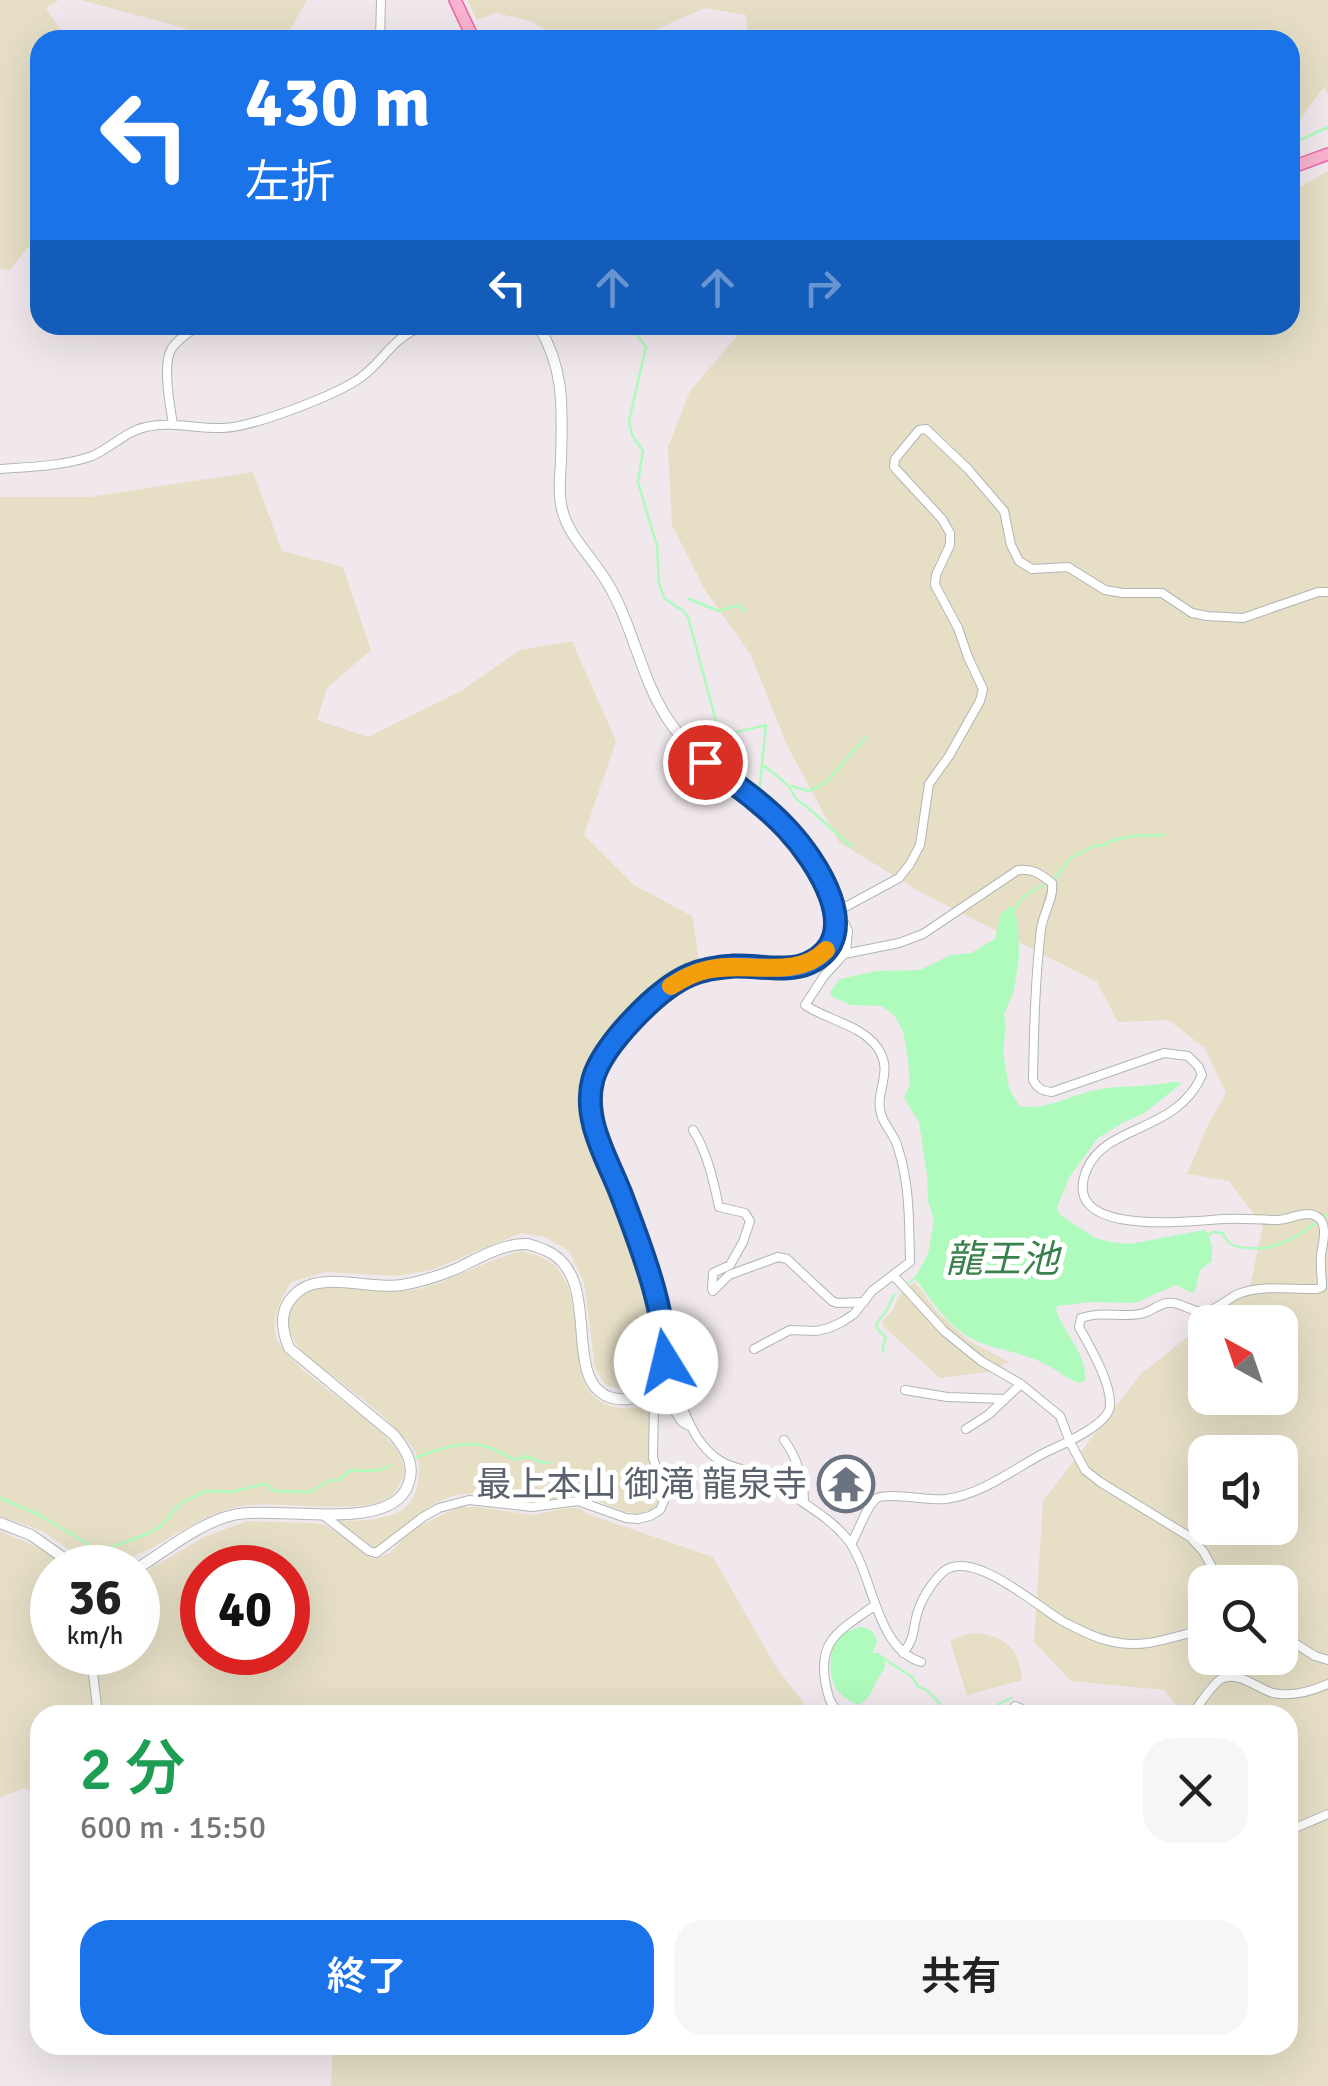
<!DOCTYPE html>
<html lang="ja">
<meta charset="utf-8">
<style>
body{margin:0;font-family:Signika,"Noto Sans JP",sans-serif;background:#f6f6f6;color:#222;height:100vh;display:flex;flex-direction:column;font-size:38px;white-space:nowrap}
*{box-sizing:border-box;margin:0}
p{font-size:32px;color:#767676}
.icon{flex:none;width:55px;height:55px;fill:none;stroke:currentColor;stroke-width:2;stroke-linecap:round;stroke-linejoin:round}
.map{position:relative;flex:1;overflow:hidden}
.side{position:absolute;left:30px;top:1705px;width:1268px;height:350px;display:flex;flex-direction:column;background:#fff;border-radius:30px;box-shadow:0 10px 40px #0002}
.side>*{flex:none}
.hud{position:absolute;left:30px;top:30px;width:1270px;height:305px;border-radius:30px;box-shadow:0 10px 40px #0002;background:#1a73e8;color:#fff;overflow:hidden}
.needle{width:65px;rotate:320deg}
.fabs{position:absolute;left:1188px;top:1305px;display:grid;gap:20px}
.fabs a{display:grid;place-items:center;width:110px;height:110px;border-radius:20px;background:#fff;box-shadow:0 10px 40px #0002;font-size:50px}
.speed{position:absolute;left:30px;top:1545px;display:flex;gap:20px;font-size:50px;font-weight:700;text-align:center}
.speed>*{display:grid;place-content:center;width:130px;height:130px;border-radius:50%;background:#fff;box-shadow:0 10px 40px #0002;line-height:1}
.speed small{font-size:25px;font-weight:400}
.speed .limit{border:15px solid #d22;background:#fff;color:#111}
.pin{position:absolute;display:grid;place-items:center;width:85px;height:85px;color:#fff;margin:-42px;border:5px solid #fff;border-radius:50%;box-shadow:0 2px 10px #0007}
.me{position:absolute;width:110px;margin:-55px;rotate:351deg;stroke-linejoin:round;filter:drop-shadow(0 0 8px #0008)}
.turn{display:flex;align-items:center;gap:35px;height:210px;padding:0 50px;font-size:45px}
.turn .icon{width:130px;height:130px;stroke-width:2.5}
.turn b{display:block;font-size:70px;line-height:85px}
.lanes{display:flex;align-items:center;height:95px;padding:0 50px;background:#0003;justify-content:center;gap:50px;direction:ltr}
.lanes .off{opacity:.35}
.round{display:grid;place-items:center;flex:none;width:105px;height:105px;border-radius:30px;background:#f6f6f6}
.headline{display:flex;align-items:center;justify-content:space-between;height:170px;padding:0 50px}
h1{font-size:60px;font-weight:600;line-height:75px;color:#1e9e55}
.primary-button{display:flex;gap:20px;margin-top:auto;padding:20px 50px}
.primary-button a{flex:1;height:115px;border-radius:30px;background:#1a73e8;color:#fff;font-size:40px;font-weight:600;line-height:115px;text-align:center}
.primary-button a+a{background:#f6f6f6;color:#222}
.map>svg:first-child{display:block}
.green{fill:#e6dfc6;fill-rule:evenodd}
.water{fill:#aefbbd}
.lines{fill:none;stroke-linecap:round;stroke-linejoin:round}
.stream{stroke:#aefbbd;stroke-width:2.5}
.street-casing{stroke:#b0b6b3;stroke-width:10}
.secondary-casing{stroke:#b2b9b5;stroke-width:12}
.primary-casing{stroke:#ea67ab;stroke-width:14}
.street{stroke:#fff;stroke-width:8}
.secondary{stroke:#fff;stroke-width:10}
.primary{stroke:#fbb3d0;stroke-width:11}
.route-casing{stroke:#114b97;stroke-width:25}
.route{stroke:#1a73e8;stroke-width:18}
.slow{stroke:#f59e0b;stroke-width:18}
.labels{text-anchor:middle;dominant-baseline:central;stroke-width:10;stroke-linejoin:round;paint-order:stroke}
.worship-label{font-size:35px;fill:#5b616d;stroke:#fff;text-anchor:end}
.water-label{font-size:38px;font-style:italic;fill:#3a824d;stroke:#fff}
</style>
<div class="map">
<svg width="1328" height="2086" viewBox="0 0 1328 2086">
<rect width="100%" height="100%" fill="#f0e8ec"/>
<path class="green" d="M 0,0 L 59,0 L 46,8 L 67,40 L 40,40 L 40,233 L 9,271 L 0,269 Z
M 81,0 L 307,0 L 284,40 L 244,40 L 202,33 Z
M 467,0 L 1328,0 L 1328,94 L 1323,88 L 1290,134 L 1290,40 L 856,40 L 836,33 L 788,40 L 743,40 L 748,33 L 746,15 L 705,8 L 634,39 L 625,40 L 561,40 L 531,21 L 496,13 L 477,20 Z
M 1328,171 L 1328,2086 L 331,2086 L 333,2045 L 1288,2045 L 1288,1715 L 1185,1715 L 1164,1690 L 1071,1681 L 1034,1642 L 1043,1501 L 1141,1374 L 1205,1323 L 1205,1398 L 1280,1398 L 1280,1322 L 1205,1322 L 1250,1287 L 1263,1226 L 1229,1181 L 1187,1174 L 1208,1125 L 1226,1093 L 1204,1047 L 1168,1020 L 1118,1022 L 1097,982 L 922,893 L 839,842 L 787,745 L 751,655 L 705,590 L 672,525 L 668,447 L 690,391 L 744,328 L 751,325 L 1290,325 L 1290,193 ZM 1205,1452 L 1280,1452 L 1280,1528 L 1205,1528 ZM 1205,1582 L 1280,1582 L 1280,1658 L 1205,1658 Z
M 253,472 L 282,551 L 343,567 L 371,650 L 327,688 L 317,720 L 368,737 L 461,691 L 520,650 L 572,641 L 616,741 L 584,835 L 634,885 L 692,916 L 699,960 L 660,984 L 621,1024 L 590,1059 L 580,1092 L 588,1125 L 609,1185 L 637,1252 L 660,1356 L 656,1374 C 636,1390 631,1390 606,1386 L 595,1368 L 584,1282 L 569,1251 L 545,1237 L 522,1233 L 431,1270 L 397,1276 L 326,1272 L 291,1282 C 282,1297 273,1313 275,1332 C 282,1378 427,1435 401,1482 C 398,1488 392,1496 386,1499 C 362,1514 281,1502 250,1505 C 205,1509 172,1541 132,1557 C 126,1560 118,1564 110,1565 C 86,1568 63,1543 43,1532 C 30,1525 14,1522 0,1517 L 0,497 L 89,497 Z
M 522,1251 C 535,1255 548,1258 557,1268 C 598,1316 545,1425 650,1406 C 652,1424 647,1442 651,1459 C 653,1472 662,1483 661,1496 C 660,1502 657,1505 654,1509 C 638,1525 601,1498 581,1497 C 563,1495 546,1503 528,1503 C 507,1502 487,1494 467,1494 C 435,1494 400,1532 375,1548 L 366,1545 L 341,1526 L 340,1521 C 369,1520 409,1522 417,1487 C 420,1476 420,1460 414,1450 C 411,1444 404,1438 399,1433 C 379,1410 353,1392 329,1373 C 321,1367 311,1362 304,1354 C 290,1339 282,1318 296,1300 C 317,1274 363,1291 392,1292 C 440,1292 477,1261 522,1251 Z
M 915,1282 L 937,1312 L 969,1341 L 1009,1362 L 987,1372 L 940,1378 L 884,1327 L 882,1322 L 893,1310 L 900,1294 Z
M 459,1507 L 479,1507 L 533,1515 L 567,1508 L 579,1508 L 590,1515 L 713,1557 L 776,1667 L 813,1715 L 40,1715 L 40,1793 L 24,1788 L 0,1798 L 0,1531 L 39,1548 L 68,1567 L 52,1568 L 52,1652 L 138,1652 L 138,1576 L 204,1537 L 247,1521 L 314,1523 L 327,1526 L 374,1559 L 390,1553 L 411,1530 ZM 202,1568 L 288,1568 L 288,1652 L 202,1652 Z
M 976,1633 C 1008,1637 1019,1649 1022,1680 L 967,1695 L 950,1641 L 963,1635 Z"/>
<path class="water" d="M 1012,905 L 1018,926 L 1019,958 L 1014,990 L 1004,1015 L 1006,1025 L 1003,1051 L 1009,1088 L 1019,1106 C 1046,1111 1070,1095 1096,1090 C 1113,1086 1133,1087 1151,1085 C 1162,1085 1171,1080 1182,1083 L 1143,1114 L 1124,1122 L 1098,1138 L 1070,1176 L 1057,1207 L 1059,1214 L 1095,1238 L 1112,1242 L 1130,1244 L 1204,1230 L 1208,1233 L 1212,1248 L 1212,1261 L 1200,1270 L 1196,1288 L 1192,1293 L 1176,1285 L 1135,1303 L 1092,1302 L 1057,1306 L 1056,1310 C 1064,1334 1087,1353 1085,1380 L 1080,1383 C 1067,1380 1058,1370 1045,1364 C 1026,1354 1005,1351 984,1344 C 955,1336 932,1302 916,1279 L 892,1296 L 915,1277 L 920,1269 L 928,1254 L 934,1220 L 928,1201 L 927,1175 L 919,1122 L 904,1098 L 910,1084 L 908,1058 L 903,1031 L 894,1015 L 882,1006 L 851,1005 L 833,997 L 830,992 L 840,979 L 877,971 L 920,970 L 951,955 L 971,953 L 995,939 L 1001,914 Z
M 859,1627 C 869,1627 875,1632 877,1642 L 872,1653 L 878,1653 L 884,1657 L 885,1669 C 873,1681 874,1699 857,1705 C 850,1701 842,1697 837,1690 C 827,1675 828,1645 843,1634 C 847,1631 855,1629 859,1627 Z"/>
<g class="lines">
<path class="stream" d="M 1290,145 L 1328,127
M 629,325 L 646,347 L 629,421 L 632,435 L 643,451 L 638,482 L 657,546 L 659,582 L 664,598 L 683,611 L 688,617 L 720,736
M 689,599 L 719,611 L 738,605 L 746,611
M 697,743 L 702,740 L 766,725 L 759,795
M 763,765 C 771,772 783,779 789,787 C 796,797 794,799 806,806 L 852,847
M 792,786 L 808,791 L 820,786 L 828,780 L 866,737
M 1052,879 L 1058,875 L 1069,859 L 1095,845 L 1102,846 L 1111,841 L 1132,836 L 1165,835
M 1014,910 L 1025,895 L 1046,884
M 1208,1235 L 1213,1232 L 1223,1233 C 1228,1246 1235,1247 1249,1248 C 1278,1252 1306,1231 1328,1214
M 883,1352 L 883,1346 L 886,1338 L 877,1328 L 877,1323 L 887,1310 L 894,1295
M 417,1457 C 437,1450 464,1440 484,1446 C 495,1449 506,1456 516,1460 L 527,1456 L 540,1462 L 551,1463
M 0,1498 L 41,1516 L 98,1550 L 110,1548 L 149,1533 L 160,1527 L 180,1504 L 199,1494 L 207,1491 L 231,1492 L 264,1484 L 275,1491 L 309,1492 L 331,1480 L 339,1480 L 351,1470 C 365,1470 378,1474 391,1465
M 883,1658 L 912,1677 L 918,1686 L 928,1691 L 942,1706 L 948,1715
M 991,1708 L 1011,1698"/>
<g class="street-casing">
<path id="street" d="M 380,40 L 381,0
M 173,424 C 170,407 163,368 170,352 C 174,341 190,332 199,325
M 0,469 C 30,467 64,466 92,456 C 111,448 126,431 146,427 C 172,421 197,429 223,428 C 253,427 327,398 354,382 C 383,365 388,339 425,325
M 836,912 L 899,878 L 910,864 L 920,845 L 929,784 L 949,756 L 980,701 L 983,689 L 968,657 L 958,628 L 935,585 L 936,575 L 950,545 L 950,533 L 942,519 L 894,467 L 895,459 L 919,430 L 926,429 L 968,469 L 1004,511 L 1011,545 L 1019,561 L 1032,569 L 1068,567 L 1105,590 L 1123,593 L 1162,593 L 1192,613 L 1207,616 L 1243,618 L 1318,592 L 1328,592
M 844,954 L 899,943 L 923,934 L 1018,870 C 1033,868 1040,874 1052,883 C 1054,899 1043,913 1041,929 C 1035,981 1034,1028 1033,1080 C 1037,1088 1042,1091 1052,1092 L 1164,1053 L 1188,1056 L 1198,1066 L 1202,1075 C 1177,1133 1106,1124 1087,1169 C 1057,1238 1189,1221 1224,1219 C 1242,1218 1259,1220 1277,1220 C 1292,1220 1308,1207 1320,1219 C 1328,1229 1322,1245 1321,1256 C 1320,1266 1322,1277 1322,1287 L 1317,1289 C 1292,1290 1262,1284 1238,1294 C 1227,1299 1216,1311 1203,1312 C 1193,1312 1183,1304 1173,1303 C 1162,1301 1154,1310 1144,1313 C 1124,1319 1104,1310 1081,1318 L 1079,1327 C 1090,1347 1111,1382 1110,1405 C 1110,1425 1059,1446 1044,1453 C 1012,1470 983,1494 946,1499 C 930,1501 889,1492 877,1498 C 867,1504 858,1533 851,1544
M 693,1130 C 707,1151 714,1183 719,1207 L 745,1213 L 750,1221 L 743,1242 L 730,1265 L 713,1273 L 712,1289 L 713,1291 L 729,1275 L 778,1257 L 787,1259 L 832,1301 L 837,1303 L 864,1302
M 894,1276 L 944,1331 L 981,1361 L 1021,1384 L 1060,1416 L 1070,1442 L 1085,1470 L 1100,1482 L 1190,1537 L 1203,1551 L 1211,1565 L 1215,1582
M 754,1349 L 790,1330 L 816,1331 L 829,1328 L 842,1322 L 854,1314 L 872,1291 L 910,1262 C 909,1223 910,1185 898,1148 C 895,1135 884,1126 881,1114 C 874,1091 895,1072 877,1047 C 861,1025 827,1020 805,1005 L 824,976 L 846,952 L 848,931 L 843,920 L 836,918
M 663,1379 C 670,1389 679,1400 684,1411 C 692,1430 701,1448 719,1460 C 735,1471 755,1470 770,1477 C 780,1482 786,1491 795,1497 C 814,1510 833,1521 848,1540 C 874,1575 875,1648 921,1662
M 905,1390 L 947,1397 L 1005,1399
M 966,1429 L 988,1415 L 1021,1384
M 784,1440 C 797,1457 804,1481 804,1502
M 323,1515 L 369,1551 L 376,1553 L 423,1517 L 439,1508 L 469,1500 L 532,1507 L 578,1501 L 626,1518 L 638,1519 L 650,1516 L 660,1510 L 664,1501 L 664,1489 L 653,1458 L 654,1405 L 664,1399 L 668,1401 L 682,1422 L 689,1426
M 1280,1634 L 1315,1656 L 1328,1660
M 88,1652 L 92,1665 L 98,1715
M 903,1653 C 916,1638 912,1629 918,1611 C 922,1598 933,1581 943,1572 C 972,1547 1039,1608 1064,1622 C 1080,1630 1097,1639 1114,1642 C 1146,1649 1175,1636 1205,1629
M 843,1715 C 829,1705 828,1696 825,1680 C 818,1637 845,1628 875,1605
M 1008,1715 L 1015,1706 L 1035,1715
M 1191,1715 C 1199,1706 1212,1684 1221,1679 C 1238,1670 1258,1689 1273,1693 C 1291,1697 1312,1691 1328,1684
M 1288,1831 L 1328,1814"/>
</g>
<g class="secondary-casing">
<path id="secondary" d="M 0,1523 L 31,1535 L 78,1568
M 138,1568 C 167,1550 199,1523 233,1515 C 277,1505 390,1534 408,1485 C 416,1465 406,1450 394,1435 L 289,1348 C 280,1326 279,1306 300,1290 C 324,1272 373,1290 402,1285 C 420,1282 439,1276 456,1269 C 477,1259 503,1243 527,1244 C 533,1245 539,1248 545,1250 C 605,1275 560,1378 609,1397 C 620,1401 636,1399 646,1395 C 686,1377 654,1294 645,1264 C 638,1240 629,1216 620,1192 C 609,1164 591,1135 591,1103 C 590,1072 606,1052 626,1029 C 644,1008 665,985 691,975 C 705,969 721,967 737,966 C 769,965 825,978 835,934 C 839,911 829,891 818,872 C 805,850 790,830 771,813 C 736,781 693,759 667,718 C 638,673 632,617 601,573 C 587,552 568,534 562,509 C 558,494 560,477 561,462 C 562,411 566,371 538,325"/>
</g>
<g class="primary-casing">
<path id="primary" d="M 455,0 L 474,40
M 1290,168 L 1328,154"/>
</g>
<use href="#street" class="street"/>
<use href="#secondary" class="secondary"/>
<use href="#primary" class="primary"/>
</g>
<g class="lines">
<g class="route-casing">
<path id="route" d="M 666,1362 C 664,1305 641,1247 621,1194 C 607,1158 582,1119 593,1079 C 603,1045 657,989 690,975 C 704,969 719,967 734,966 C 757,965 788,973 809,963 C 867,936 816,860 787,829 C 763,803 733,783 705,762"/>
</g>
<use href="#route" class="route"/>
<path class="slow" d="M 671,986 C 682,979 693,973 706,970 C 746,960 796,981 826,950"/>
</g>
<defs>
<g id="temple-ring" transform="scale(2.875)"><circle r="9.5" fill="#fff" stroke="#6b7280" stroke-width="1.5"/><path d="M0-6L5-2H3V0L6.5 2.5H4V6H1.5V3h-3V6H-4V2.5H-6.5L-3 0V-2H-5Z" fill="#6b7280"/></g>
</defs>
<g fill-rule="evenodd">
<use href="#temple-ring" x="846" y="1484"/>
</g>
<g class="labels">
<g class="worship-label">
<text x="807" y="1484">最上本山 御滝 龍泉寺</text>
</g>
<g class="water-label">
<text x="1002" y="1259">龍王池</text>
</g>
</g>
</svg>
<div class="fabs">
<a><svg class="needle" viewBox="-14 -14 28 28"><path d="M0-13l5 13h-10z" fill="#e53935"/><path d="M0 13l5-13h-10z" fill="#767676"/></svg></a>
<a><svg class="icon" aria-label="sound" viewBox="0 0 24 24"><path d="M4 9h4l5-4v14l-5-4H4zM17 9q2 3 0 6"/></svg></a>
<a><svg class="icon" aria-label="search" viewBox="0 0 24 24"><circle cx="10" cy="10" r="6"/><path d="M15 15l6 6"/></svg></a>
</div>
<div class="speed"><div>36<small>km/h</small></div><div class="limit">40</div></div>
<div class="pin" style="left:705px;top:762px;background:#d93025"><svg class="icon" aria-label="arrive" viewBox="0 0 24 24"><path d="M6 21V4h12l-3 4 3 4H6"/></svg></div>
<svg class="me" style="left:666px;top:1362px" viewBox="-20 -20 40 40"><circle r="19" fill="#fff"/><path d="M0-13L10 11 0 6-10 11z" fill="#1a73e8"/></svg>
<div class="hud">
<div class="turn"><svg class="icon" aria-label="left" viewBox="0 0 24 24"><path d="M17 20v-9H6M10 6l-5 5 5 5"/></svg><div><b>430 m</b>左折</div></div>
<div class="lanes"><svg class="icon" aria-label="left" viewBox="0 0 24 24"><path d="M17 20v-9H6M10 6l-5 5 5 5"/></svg><svg class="icon off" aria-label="ahead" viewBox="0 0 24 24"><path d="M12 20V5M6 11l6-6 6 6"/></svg><svg class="icon off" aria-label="ahead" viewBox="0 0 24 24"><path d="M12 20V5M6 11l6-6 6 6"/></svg><svg class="icon off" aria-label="right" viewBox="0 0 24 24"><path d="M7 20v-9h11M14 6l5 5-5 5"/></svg></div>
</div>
<section class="side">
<div class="headline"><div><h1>2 分</h1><p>600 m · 15:50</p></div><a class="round"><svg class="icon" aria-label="close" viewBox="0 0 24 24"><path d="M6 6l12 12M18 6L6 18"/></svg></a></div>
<div class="primary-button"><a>終了</a><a>共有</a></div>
</section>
</div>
